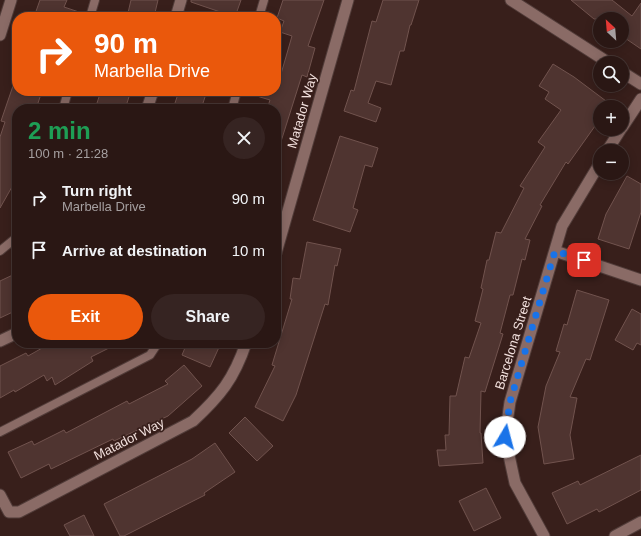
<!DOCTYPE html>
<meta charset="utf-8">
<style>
body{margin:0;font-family:Helvetica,sans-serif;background:#362422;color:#f1f3f6;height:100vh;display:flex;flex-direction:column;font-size:15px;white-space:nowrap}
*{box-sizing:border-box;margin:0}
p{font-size:13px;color:#a59fa0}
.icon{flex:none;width:22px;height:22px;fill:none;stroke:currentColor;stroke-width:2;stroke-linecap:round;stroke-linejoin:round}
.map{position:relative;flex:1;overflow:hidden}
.drawer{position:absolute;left:12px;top:104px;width:269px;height:244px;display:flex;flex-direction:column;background:#2a1714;border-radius:16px;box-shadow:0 2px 10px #0003,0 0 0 1px #463634}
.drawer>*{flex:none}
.guide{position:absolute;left:12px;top:12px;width:269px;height:84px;border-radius:16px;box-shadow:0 2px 10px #0003,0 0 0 1px #463634;background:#ea580c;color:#fff;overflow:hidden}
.needle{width:26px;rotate:334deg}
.buttons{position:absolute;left:593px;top:12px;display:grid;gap:8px}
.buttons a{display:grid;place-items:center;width:36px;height:36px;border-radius:50%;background:#2a1714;box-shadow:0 2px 10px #0003,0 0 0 1px #463634;font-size:20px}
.pin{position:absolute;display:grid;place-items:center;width:34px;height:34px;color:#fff;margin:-17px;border-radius:8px;box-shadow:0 2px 6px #0006}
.me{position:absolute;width:44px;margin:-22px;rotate:8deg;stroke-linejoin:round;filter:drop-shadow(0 0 3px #0008)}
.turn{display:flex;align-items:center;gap:14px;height:84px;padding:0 16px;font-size:18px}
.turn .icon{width:52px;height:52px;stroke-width:2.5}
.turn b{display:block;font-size:28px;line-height:34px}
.round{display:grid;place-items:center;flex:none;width:42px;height:42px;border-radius:21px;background:#362422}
.headline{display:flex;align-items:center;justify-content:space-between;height:68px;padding:0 16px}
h1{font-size:24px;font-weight:700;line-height:30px;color:#1e9e55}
.cta{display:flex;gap:8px;margin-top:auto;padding:8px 16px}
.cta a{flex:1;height:46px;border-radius:24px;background:#ea580c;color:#fff;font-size:16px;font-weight:700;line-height:46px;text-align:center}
.cta a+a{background:#362422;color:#f1f3f6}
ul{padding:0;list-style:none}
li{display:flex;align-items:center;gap:12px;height:52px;padding:0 16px}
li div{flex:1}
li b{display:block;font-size:15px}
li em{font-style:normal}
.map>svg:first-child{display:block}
.building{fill:#4f3430;stroke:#71534e}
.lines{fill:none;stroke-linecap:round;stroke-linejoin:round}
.service-casing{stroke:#513c39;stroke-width:10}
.minor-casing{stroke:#513c39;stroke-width:13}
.service{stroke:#8a6b66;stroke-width:8}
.minor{stroke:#8a6b66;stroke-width:11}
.route{stroke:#1a73e8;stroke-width:7;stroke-dasharray:0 12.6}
.labels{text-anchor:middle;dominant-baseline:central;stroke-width:3.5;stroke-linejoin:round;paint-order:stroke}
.street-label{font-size:13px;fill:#f2e0dd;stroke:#381f1b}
</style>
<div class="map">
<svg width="641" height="536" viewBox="0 0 641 536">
<rect width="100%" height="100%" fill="#381f1b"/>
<path class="building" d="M 40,0 L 67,0 L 64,7 L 85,14 L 85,17 L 34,17 Z
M 131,0 L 158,0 L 154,17 L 127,17 Z
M 191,0 L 241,0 L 235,17 L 191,2 Z
M 283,0 L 324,0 L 308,46 L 315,48 L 307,77 L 302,75 L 278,151 L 276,151 L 276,109 L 267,109 L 270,100 L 250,94 L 250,91 L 276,91 L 276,73 L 281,74 L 292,36 L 280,32 L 284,21 L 277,18 Z
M 383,0 L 419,0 L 411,25 L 410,25 L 404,51 L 400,51 L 391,85 L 376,81 L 368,103 L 381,108 L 376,122 L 344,111 L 351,90 L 354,91 L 372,21 L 376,22 Z
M 571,0 L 612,0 L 632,16 L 641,3 L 641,49 L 622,36 L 622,19 L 594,19 Z
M 553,64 L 574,77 L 614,107 L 600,107 L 600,119 L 568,164 L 566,162 L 540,205 L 542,206 L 525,239 L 530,240 L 525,260 L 522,259 L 513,295 L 510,295 L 500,333 L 503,334 L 485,392 L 481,391 L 480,433 L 481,433 L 483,463 L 439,466 L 437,450 L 446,450 L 445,435 L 449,435 L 450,396 L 456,396 L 465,357 L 469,358 L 481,323 L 475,321 L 483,289 L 481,288 L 487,260 L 489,260 L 496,232 L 501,233 L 524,188 L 520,186 L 545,147 L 538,142 L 561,110 L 545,99 L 549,92 L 539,86 Z
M 15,80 L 17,80 L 17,91 L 42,91 L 36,109 L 17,109 L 17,178 L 0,208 L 0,137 L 5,122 L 1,121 Z
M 101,91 L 112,91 L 129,97 L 125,109 L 95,109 Z
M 179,91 L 207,91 L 201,109 L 184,109 L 174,106 Z
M 340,136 L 378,148 L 372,167 L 365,165 L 353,208 L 358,210 L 350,232 L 313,220 Z
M 627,176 L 641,184 L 641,212 L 629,249 L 598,239 L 606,214 Z
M 307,242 L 341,249 L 337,266 L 335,265 L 328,305 L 325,304 L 296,395 L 283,421 L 255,407 L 275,366 L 272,365 L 292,299 L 290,299 L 293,278 L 300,279 Z
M 17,273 L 17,310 L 0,318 L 0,281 Z
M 577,290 L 609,300 L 590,360 L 586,359 L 570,397 L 577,398 L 570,435 L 574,459 L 544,464 L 538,427 L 546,386 L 560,352 L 556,351 L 564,324 L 567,325 Z
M 632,309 L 641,314 L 641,345 L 637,343 L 633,350 L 615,340 Z
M 51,343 L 119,343 L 91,357 L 93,361 L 55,385 L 52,377 L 47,381 L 44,375 L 15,392 L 14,390 L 0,398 L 0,366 L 26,353 L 28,356 Z
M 187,343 L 221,343 L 210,367 L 182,355 Z
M 184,365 L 202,386 L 168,416 L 114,441 L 113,439 L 51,469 L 49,464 L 21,478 L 8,452 L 32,441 L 34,445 L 64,430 L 66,433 L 127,401 L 129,404 L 168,384 L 165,381 Z
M 245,417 L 273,446 L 257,461 L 229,433 Z
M 215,443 L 235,472 L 204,493 L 205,495 L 124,536 L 120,536 L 104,504 L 192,459 Z
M 641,455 L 641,490 L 599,512 L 597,509 L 567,524 L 552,493 L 578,481 L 580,485 Z
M 486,488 L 501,518 L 474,531 L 459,501 Z
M 84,515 L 94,536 L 70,536 L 64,525 Z"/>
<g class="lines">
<g class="service-casing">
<path id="service" d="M 90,17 L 95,0
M 259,17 L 264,0
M 63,109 L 68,91
M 232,109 L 237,91
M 0,251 L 17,237
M 0,432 L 150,355 L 158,343"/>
</g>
<g class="minor-casing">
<path id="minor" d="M 511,0 L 609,63
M 176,17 L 181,0
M 0,35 L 11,0
M 622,72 L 641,84
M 147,109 L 153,91
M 622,128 L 641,99
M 607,151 L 621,129
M 555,251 L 641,280
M 276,253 L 348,0
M 0,341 L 17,333
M 0,495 L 9,512 L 19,512 L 193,421 C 220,396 234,379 246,343
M 544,536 L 515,483 L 505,437 L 510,402 L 562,226 L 600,163
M 615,536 L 641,522"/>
</g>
<use href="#service" class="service"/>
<use href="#minor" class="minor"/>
</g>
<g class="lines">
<path class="route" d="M 505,437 L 510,402 L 555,251 L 584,260"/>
</g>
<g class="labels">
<g class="street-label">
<text transform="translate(302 111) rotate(-74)">Matador Way</text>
<text transform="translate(513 343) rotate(-73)">Barcelona Street</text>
<text transform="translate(129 439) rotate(-27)">Matador Way</text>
</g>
</g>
</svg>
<div class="buttons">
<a><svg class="needle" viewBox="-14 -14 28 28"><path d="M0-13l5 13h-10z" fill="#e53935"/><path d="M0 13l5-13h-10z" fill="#a59fa0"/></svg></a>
<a><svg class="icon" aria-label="search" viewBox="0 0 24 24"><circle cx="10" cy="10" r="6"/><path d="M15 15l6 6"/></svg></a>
<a>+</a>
<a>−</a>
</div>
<div class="pin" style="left:584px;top:260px;background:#d93025"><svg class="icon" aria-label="arrive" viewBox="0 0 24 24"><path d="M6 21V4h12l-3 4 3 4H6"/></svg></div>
<svg class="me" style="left:505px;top:437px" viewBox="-20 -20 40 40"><circle r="19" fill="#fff"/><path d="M0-13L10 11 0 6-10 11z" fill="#1a73e8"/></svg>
<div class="guide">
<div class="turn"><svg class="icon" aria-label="right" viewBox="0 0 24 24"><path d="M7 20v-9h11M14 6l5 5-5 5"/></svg><div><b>90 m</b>Marbella Drive</div></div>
</div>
<section class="drawer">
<div class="headline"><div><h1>2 min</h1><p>100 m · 21:28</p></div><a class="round"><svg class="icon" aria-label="close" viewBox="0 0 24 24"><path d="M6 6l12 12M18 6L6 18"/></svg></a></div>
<ul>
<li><svg class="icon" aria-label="right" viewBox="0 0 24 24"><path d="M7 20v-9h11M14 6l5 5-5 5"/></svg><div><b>Turn right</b><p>Marbella Drive</p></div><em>90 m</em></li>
<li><svg class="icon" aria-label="arrive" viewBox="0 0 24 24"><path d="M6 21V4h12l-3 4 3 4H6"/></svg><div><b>Arrive at destination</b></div><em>10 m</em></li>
</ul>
<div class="cta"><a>Exit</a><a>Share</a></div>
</section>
</div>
